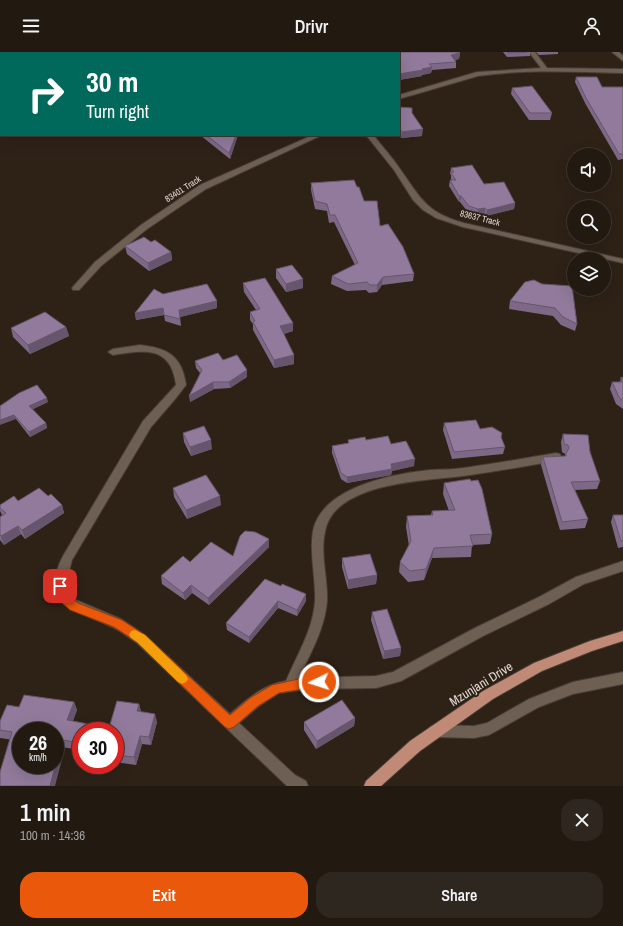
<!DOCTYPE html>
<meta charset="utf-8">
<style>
body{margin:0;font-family:"Archivo Narrow",sans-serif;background:#2e271f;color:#f1f3f6;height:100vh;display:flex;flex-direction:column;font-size:15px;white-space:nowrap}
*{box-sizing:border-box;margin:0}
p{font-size:13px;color:#a2a19f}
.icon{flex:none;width:22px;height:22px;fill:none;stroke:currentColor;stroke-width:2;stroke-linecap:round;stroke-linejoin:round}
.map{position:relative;height:734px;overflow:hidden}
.panel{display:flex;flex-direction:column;background:#221a11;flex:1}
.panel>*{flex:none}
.top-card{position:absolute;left:0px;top:0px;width:400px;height:84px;box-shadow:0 4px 16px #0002,0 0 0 1px #3f3831;background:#00695c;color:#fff;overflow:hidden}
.controls{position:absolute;left:567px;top:96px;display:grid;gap:8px}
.controls a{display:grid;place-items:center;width:44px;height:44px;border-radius:50%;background:#221a11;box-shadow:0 4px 16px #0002,0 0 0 1px #3f3831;font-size:20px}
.speed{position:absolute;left:12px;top:670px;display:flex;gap:8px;font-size:20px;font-weight:700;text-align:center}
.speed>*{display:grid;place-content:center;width:52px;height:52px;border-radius:50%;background:#221a11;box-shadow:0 4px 16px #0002,0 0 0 1px #3f3831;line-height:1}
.speed small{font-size:10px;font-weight:400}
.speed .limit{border:6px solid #d22;background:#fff;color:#111}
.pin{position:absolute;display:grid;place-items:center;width:34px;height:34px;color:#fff;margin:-17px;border-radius:8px;box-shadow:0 2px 6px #0006}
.me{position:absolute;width:44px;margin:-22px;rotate:266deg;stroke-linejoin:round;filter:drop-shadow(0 0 3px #0008)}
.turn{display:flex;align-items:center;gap:14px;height:84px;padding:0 20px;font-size:18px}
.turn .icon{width:52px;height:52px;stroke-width:2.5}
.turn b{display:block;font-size:28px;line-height:34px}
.round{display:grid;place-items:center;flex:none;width:42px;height:42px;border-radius:16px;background:#2e271f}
.headline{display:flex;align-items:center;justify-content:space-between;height:68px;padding:0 20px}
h1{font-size:24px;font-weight:600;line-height:30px}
.action{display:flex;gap:8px;margin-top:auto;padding:8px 20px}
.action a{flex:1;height:46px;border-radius:16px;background:#ea580c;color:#fff;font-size:16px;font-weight:600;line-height:46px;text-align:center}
.action a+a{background:#2e271f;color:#f1f3f6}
header{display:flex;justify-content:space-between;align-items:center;height:52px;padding:0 20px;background:#221a11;font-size:18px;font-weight:600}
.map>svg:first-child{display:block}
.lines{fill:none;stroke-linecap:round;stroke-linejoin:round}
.stream{fill:#6e8f8e;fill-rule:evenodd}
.minor-casing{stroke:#473d35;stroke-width:2}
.major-casing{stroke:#473d35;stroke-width:2}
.minor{fill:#6e5f53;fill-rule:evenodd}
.major{fill:#c08a76;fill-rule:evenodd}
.wall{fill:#7d6985}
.shaded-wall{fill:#66556c}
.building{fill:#917a9b;stroke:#66556c;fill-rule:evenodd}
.route{fill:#ea580c;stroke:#983908}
.slow{fill:#f59e0b}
.labels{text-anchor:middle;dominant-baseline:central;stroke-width:4;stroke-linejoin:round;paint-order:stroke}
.far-street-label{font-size:9px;fill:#e3dad3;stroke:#2e2217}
.near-street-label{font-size:13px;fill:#e3dad3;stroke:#2e2217}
</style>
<header><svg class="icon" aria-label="menu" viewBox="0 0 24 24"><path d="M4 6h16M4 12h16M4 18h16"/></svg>Drivr<svg class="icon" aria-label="person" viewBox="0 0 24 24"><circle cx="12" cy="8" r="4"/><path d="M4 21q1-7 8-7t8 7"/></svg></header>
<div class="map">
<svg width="623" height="734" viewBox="0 0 623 734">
<rect width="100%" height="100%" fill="#2e2217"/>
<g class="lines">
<path class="stream" d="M 110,0 L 115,0 L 114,1 L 109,1 Z
M 0,15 L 1,15 L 1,18 L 0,18 Z"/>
<g class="minor-casing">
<path id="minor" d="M 529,0 L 535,0 L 547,16 L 623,17 L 623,21 C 575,20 526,17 478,24 L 399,47 L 399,43 L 477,20 L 541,16 Z
M 612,0 L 619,0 L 623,4 L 623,9 Z
M 0,4 L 1,4 L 1,8 L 0,8 Z
M 313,83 L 322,83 L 206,137 L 147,177 L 101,214 L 79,238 L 73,238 L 72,236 L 95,210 L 141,173 L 200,133 Z
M 366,83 L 373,83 C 382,94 392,105 400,117 C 421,147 427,161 464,171 L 623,207 L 623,211 L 463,175 L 436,166 L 423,158 L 413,148 L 394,118 Z
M 140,293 C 168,296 182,304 186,333 L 176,346 L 151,375 L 72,508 L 68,524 L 67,536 L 70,542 L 76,548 L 121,567 L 145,583 L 230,662 C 246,648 264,632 286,629 C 297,603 313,578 315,549 C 316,526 309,502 313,479 C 322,435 392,422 430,418 C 441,417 452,418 463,416 C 494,412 525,406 556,401 L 560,402 L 561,405 L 560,408 L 556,409 C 525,414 494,420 463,424 C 425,429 333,430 325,480 C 320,503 328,526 327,549 C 325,577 310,602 299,626 L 376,624 L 393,620 L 475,576 L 541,544 L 576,525 L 623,509 L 623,519 L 584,532 L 549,552 L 483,584 L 401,629 L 376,636 L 307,637 L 279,641 L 259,654 L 239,671 L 295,723 L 306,729 L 308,734 L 287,734 L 137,591 C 128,585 120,578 110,574 C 76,558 38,553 63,504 L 143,369 L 176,333 C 171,293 144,298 113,303 L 108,300 L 113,297 Z
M 623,620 L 623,632 L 573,642 L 539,655 L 489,683 L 474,686 L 435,685 L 430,683 L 428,679 L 430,675 L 435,673 L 474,674 L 487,671 L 529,647 L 573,630 Z"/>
</g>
<g class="major-casing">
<path id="major" d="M 623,579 L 623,589 L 592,599 L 542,619 L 493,647 L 420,699 L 381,734 L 364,734 L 366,729 L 410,689 L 483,639 L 534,611 L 590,589 Z"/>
</g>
<use href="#minor" class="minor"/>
<use href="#major" class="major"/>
</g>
<path class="wall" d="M 304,0 L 459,0 L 460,1 L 459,7 L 455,8 L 456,10 L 456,16 L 432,18 L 431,21 L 422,23 L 422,24 L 399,28 L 399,1 L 304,1 Z
M 503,0 L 530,0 L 530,4 L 507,5 Z
M 536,0 L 558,0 L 558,2 L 539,3 Z
M 576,25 L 602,35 L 623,35 L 623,107 L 618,108 L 585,51 L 575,30 Z
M 512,36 L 552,61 L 550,68 L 529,68 L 511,42 Z
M 399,55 L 412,61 L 422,84 L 401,86 L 399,82 Z
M 200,83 L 238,83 L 230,107 Z
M 451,116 L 484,132 L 515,151 L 514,157 L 486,164 L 485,162 L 477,163 L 468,160 L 460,150 L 459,150 L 449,134 L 450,128 L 452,128 L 451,127 L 451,123 L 450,122 Z
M 311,131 L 357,135 L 364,149 L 380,174 L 414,222 L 413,229 L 382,233 L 377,240 L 369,241 L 366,238 L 347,239 L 331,232 L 332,224 L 355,213 L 334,170 L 329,171 L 327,159 L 315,157 L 311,138 Z
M 151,190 L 171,200 L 172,208 L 149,219 L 127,202 L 125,194 Z
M 276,217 L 303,236 L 286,240 L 276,226 Z
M 525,230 L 577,272 L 575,279 L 561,273 L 553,264 L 509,257 L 510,249 Z
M 243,231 L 293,271 L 293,279 L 284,282 L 294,303 L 294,312 L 274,316 L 253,278 L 253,272 L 250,268 L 250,260 L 256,258 L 244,240 Z
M 163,242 L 217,256 L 180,265 L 181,274 L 165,269 L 164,263 L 136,268 L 135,261 Z
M 66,275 L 69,284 L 30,302 L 13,285 L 11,276 Z
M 223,308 L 247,325 L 230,336 L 214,337 L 190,350 L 200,321 L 196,316 L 195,309 Z
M 621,325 L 623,326 L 623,357 L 616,352 L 610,337 L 612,330 L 620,330 Z
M 48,350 L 33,357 L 46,371 L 47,376 L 30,385 L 16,367 L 0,354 Z
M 444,371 L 502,381 L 501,386 L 505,395 L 503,402 L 452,407 L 443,378 Z
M 183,381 L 212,397 L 191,404 L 184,390 Z
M 563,382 L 590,400 L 600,429 L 597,437 L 575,438 L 588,467 L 585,476 L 560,478 L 541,413 L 543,405 L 565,404 L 565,402 L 562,400 L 561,390 Z
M 348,388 L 391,392 L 414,414 L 392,419 L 391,423 L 347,431 L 341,427 L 332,401 L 332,394 L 348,391 Z
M 444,431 L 492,482 L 490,492 L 472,493 L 471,505 L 432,506 L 424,528 L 408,530 L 399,520 L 400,510 L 409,494 L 406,475 L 407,464 L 431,463 L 432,459 L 449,459 L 443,442 Z
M 173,436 L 221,453 L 187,467 L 174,445 Z
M 48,444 L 62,453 L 64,461 L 25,487 L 21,482 L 4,493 L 0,488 L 0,465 L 2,463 L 0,459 L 0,453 Z
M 613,463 L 623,463 L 623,495 L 618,496 L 611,470 Z
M 269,487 L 269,495 L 209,553 L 192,541 L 185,548 L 162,532 L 161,524 L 190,510 L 233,504 Z
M 342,506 L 377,523 L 376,532 L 348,537 L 342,515 Z
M 265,527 L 306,549 L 297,564 L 278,556 L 249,591 L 227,578 L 226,571 Z
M 372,560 L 401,596 L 400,604 L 383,607 L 371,568 Z
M 74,650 L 77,658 L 73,669 L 109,676 L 139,652 L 141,660 L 157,670 L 151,693 L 142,692 L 136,713 L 115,710 L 115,679 L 81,679 L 81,698 L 0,686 L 0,669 L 19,655 Z
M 355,666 L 354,674 L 316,697 L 304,678 L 304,670 Z"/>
<path class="shaded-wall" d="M 460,1 L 459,7 L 451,8 L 451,3 Z
M 432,15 L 431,21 L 422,23 L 422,24 L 399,28 L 399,22 L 422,17 Z
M 423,77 L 422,84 L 401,86 L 402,80 Z
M 236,83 L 238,83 L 230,107 L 229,101 Z
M 459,144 L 461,144 L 460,150 L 459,150 Z
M 515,151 L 514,157 L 486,164 L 487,158 Z
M 485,156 L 485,162 L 477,163 L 478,157 Z
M 171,200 L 172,208 L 149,219 L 148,211 Z
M 383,225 L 382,233 L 377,240 L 377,233 Z
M 303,227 L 303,236 L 286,240 L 286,232 Z
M 217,249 L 217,256 L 180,265 L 179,258 Z
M 163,256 L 164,263 L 136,268 L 135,261 Z
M 293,271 L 293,279 L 281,282 L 280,274 Z
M 66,275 L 69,284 L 30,302 L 28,293 Z
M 294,303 L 294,312 L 274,316 L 274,308 Z
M 247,318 L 247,325 L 230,336 L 229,330 Z
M 213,330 L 214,337 L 190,350 L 189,344 Z
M 47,346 L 48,350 L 31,358 L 29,354 Z
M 14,363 L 16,367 L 0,373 L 0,368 Z
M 46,371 L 47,376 L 30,385 L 29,380 Z
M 211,388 L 212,397 L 191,404 L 190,395 Z
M 415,407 L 414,414 L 392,419 L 391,423 L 347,431 L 347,425 L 391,412 Z
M 220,444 L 221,453 L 187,467 L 186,458 Z
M 62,453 L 64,461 L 25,487 L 22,478 Z
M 18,474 L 21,482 L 4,493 L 1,484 Z
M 269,487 L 269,495 L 209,553 L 208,546 Z
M 434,496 L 432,506 L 424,528 L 426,517 Z
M 377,523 L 376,532 L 348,537 L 348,528 Z
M 191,533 L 192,541 L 185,548 L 183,541 Z
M 306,542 L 306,549 L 297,564 L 297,558 Z
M 278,549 L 278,556 L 249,591 L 249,585 Z
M 401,596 L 400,604 L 383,607 L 384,599 Z
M 74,650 L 77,658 L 70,676 L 67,668 Z
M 139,652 L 141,660 L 137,659 Z
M 155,662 L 157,670 L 151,693 L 149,685 Z
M 355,666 L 354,674 L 316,697 L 317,689 Z
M 140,684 L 142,692 L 136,713 L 134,705 Z
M 62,688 L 65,696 L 55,734 L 50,734 Z"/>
<path class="building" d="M 306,0 L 459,0 L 460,1 L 451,3 L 456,10 L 429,12 L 432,15 L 422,17 L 423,18 L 399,22 L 399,1 L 307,1 Z
M 507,0 L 527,0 L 508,1 Z
M 576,25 L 597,25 L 602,35 L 623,35 L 623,102 L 619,102 L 586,46 Z
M 532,34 L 552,61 L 530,61 L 512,36 Z
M 399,55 L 412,56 L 412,61 L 423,77 L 402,80 L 399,75 Z
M 206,83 L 236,83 L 229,101 Z
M 472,113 L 484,132 L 504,130 L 515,151 L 487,158 L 485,156 L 478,157 L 469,154 L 461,144 L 459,144 L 450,128 L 456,128 L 451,121 L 454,120 L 451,116 Z
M 354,128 L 357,135 L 359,135 L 364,149 L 377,149 L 380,174 L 388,172 L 403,195 L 414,222 L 383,225 L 377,233 L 370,233 L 367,230 L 348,232 L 332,224 L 358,211 L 335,163 L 330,163 L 327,152 L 315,149 L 311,131 Z
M 144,185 L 151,190 L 155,188 L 171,200 L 148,211 L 125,194 Z
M 292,213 L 303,227 L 286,232 L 276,217 Z
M 265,226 L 293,271 L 280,274 L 294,303 L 274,308 L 253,270 L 255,269 L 250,260 L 260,257 L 243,231 Z
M 534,228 L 542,232 L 572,234 L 577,272 L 563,265 L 555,256 L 510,249 L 525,230 Z
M 207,232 L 217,249 L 179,258 L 180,267 L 164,263 L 163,256 L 135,261 L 154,237 L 163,242 Z
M 45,260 L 66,275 L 28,293 L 11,276 Z
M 218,301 L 223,308 L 237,303 L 247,318 L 229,330 L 213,330 L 189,344 L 202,318 L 195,309 Z
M 621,325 L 623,326 L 623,349 L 619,345 L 612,330 L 622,330 Z
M 37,333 L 47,346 L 29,354 L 46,371 L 29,380 L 14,363 L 0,368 L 0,354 L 19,341 Z
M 476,368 L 480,377 L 492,375 L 502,381 L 501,385 L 505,395 L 454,400 L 444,371 Z
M 204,374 L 211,388 L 190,395 L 183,381 Z
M 563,382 L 588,383 L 590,400 L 600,429 L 571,430 L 588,467 L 562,470 L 543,405 L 566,404 L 566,401 L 569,396 L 568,393 L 564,392 Z
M 388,384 L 391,392 L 406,389 L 415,407 L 391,412 L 392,417 L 347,425 L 341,421 L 332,394 L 349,391 L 348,388 L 365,385 L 366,388 Z
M 206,423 L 220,444 L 186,458 L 173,436 Z
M 470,427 L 471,429 L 478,428 L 482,437 L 492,482 L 470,483 L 473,494 L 434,496 L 426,517 L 410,519 L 400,510 L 411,489 L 407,464 L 433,463 L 432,459 L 455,458 L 444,431 Z
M 39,436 L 48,444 L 51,442 L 62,453 L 22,478 L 18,474 L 1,484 L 0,483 L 0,465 L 6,461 L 0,456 L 0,453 L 14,444 L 18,449 Z
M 613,463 L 623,463 L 623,489 L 621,489 Z
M 245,479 L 255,480 L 269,487 L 208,546 L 191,533 L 183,541 L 161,524 L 183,504 L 190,510 L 211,490 L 233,504 L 240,484 Z
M 370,502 L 377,523 L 348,528 L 342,506 Z
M 265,527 L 281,534 L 282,532 L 306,542 L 297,558 L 278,549 L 249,585 L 226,571 Z
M 387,557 L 401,596 L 384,599 L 372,560 Z
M 24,643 L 74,650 L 67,668 L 109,676 L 117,649 L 139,652 L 137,659 L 155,662 L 149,685 L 140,684 L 134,705 L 115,703 L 115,679 L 81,679 L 81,691 L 62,688 L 50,734 L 0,734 L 0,720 L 12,680 L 0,678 L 0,669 L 7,653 L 19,655 ZM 21,679 L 55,679 L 55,713 L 21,713 Z
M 342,648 L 355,666 L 317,689 L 304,670 Z"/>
<path class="route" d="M 60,529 L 64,531 L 70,544 L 78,551 L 122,568 L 145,583 L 230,663 L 250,646 L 272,633 L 307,625 L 323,627 L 324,630 L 323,634 L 279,641 L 258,654 L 234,675 L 229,677 L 225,675 L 137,590 L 114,575 L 70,558 L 61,550 L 55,534 L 56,531 Z"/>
<path class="slow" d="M 135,578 L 145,583 L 186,623 L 188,627 L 186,630 L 182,632 L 178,630 L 137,590 L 131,586 L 129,583 L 131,579 Z"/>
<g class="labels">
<g class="far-street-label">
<text transform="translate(183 137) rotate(-33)">83401 Track</text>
<text transform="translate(480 166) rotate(14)">83637 Track</text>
</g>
<g class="near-street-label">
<text transform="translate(481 632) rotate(-32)">Mzunjani Drive</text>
</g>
</g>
</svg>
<div class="controls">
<a><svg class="icon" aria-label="sound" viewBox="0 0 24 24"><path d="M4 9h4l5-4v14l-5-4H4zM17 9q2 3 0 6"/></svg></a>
<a><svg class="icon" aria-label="search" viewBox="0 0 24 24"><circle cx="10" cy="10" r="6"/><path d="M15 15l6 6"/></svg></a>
<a><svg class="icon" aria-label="layers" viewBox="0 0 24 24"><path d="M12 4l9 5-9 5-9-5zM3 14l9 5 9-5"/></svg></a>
</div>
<div class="speed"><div>26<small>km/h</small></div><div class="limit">30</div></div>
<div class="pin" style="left:60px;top:534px;background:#d93025"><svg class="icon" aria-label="arrive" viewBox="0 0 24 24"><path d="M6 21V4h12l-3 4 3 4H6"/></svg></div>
<svg class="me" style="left:319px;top:630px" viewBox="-20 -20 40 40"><circle r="17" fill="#ea580c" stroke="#fff" stroke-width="3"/><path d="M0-11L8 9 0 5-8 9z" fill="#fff"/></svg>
<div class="top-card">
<div class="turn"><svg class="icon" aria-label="right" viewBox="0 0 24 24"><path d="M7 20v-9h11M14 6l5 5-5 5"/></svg><div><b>30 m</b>Turn right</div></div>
</div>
</div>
<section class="panel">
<div class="headline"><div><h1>1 min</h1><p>100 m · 14:36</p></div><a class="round"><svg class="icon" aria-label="close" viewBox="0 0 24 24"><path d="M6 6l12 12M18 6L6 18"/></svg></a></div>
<div class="action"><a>Exit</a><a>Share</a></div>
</section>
